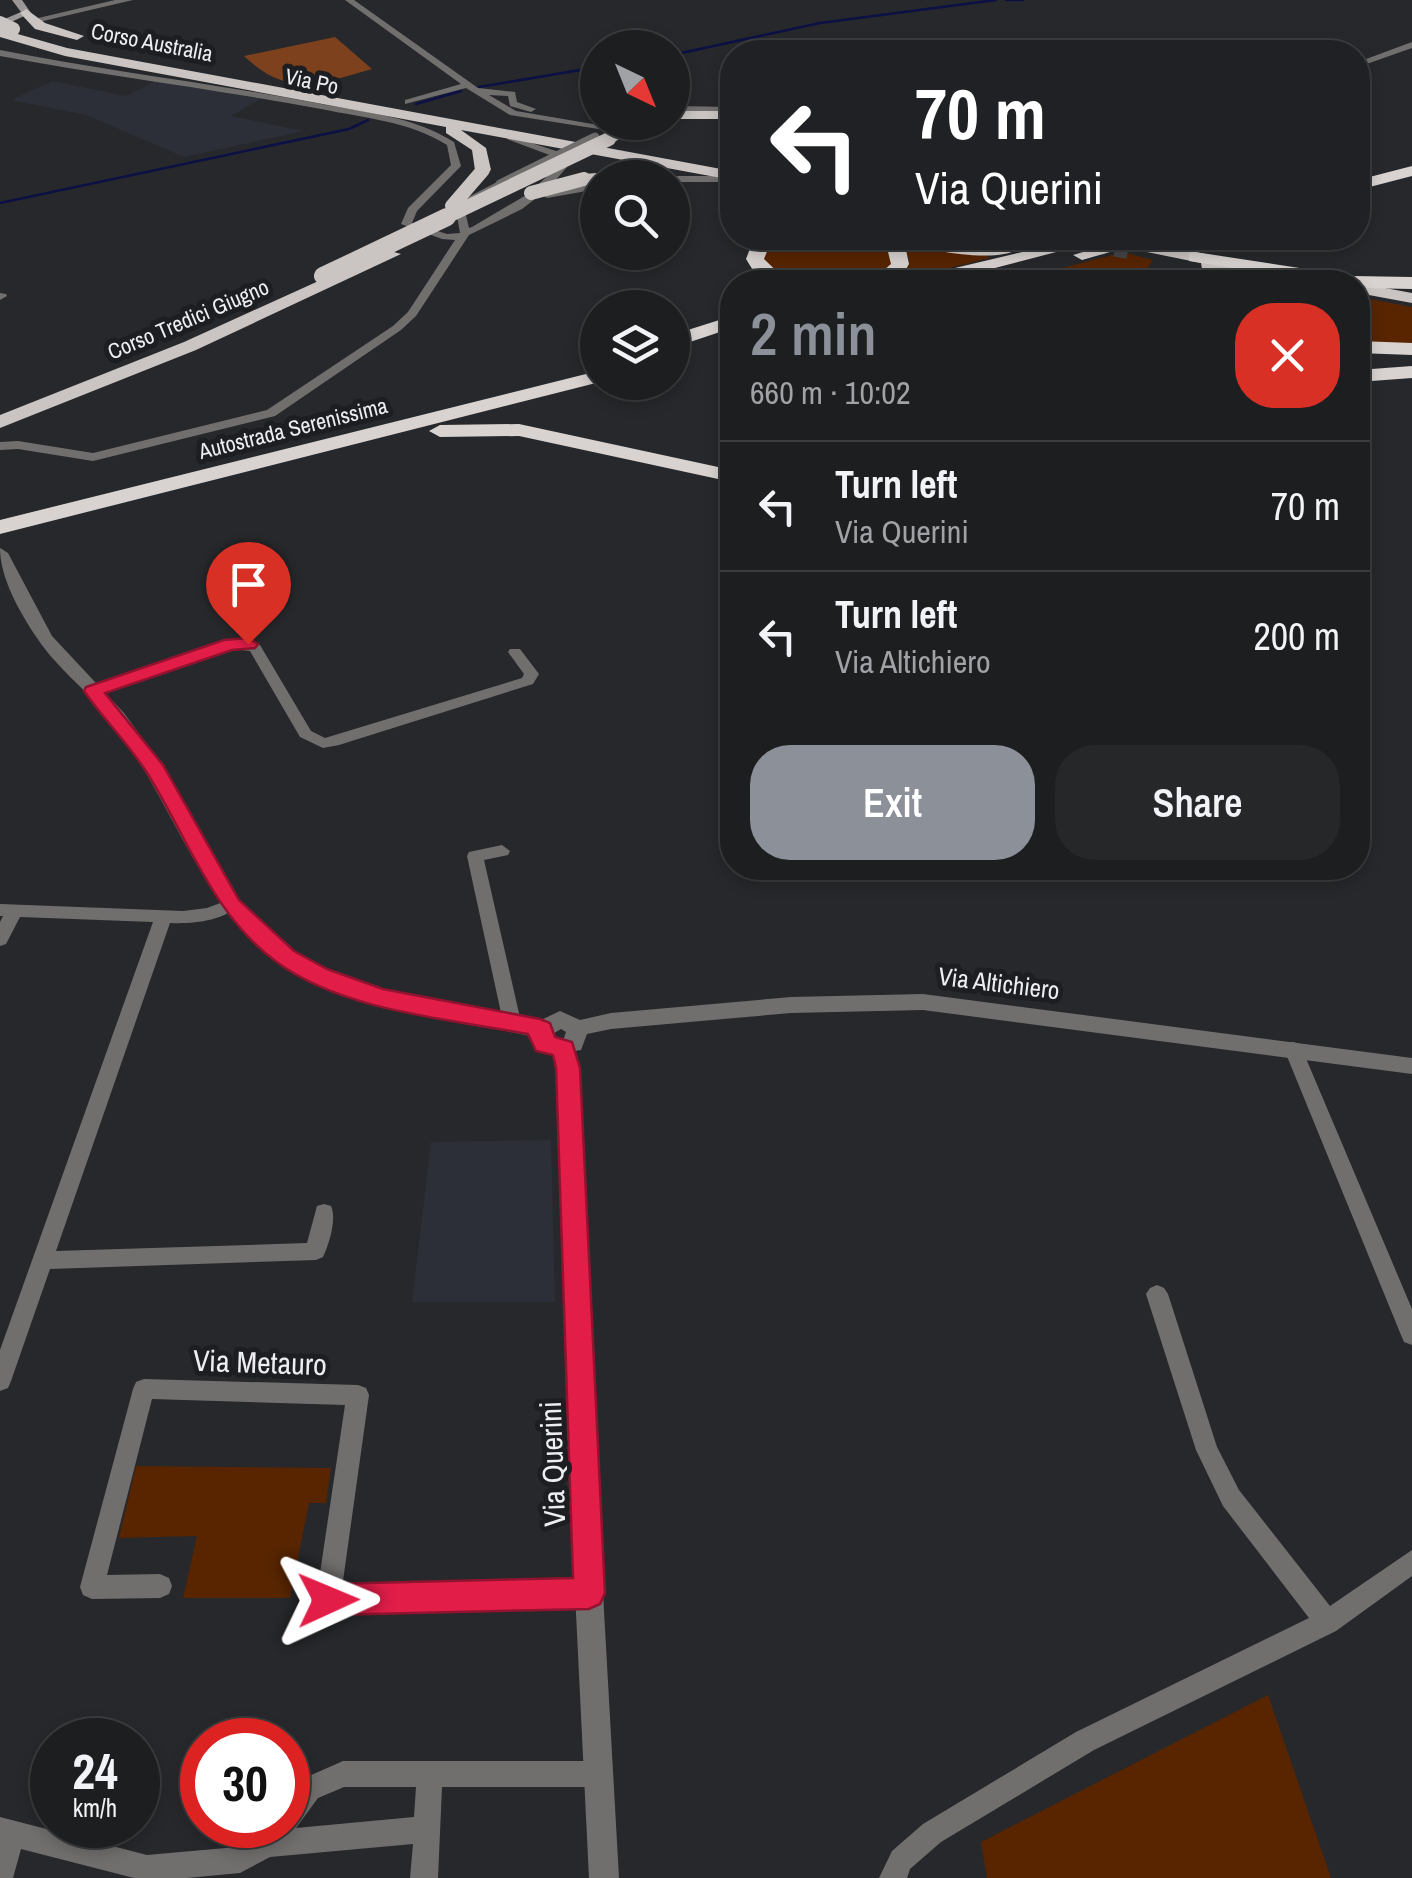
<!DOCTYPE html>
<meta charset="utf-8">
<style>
body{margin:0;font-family:"Archivo Narrow",sans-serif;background:#252729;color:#f1f3f6;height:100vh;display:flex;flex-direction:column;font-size:38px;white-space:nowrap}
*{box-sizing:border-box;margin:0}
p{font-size:32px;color:#a0a2a5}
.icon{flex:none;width:55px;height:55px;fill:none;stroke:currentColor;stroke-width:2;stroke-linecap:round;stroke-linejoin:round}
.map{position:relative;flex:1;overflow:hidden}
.drawer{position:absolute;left:720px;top:270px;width:650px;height:610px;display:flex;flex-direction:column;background:#1d1e20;border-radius:40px;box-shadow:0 5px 15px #0003,0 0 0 2px #3b3c3e}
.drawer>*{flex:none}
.top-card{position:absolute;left:720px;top:40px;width:650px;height:210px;border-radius:40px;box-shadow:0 5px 15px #0003,0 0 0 2px #3b3c3e;background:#202124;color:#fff;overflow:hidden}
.needle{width:65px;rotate:137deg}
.fabs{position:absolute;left:580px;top:30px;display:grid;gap:20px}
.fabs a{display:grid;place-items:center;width:110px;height:110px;border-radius:50%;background:#1d1e20;box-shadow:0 5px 15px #0003,0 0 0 2px #3b3c3e;font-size:50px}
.speed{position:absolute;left:30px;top:1718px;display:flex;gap:20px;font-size:50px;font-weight:700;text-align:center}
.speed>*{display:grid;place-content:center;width:130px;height:130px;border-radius:50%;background:#1d1e20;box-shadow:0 5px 15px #0003,0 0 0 2px #3b3c3e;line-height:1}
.speed small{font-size:25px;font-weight:400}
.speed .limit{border:15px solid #d22;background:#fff;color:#111}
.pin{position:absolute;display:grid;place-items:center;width:85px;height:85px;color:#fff;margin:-102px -42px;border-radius:50% 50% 50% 0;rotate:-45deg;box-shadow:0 0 10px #0007}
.pin .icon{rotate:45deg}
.me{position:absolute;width:110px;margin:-55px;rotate:89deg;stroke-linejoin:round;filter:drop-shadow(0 0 8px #0008)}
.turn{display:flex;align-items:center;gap:35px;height:210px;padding:0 30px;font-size:45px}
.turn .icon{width:130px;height:130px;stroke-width:2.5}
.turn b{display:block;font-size:70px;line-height:85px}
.round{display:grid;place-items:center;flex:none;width:105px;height:105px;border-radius:40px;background:#252729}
.head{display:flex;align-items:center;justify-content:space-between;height:170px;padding:0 30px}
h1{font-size:60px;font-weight:600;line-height:75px;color:#8c9099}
.action{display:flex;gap:20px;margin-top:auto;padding:20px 30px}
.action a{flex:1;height:115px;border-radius:40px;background:#8c9099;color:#fff;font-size:40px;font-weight:600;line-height:115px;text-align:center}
.action a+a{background:#252729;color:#f1f3f6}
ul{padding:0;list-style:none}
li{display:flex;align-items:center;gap:30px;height:130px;padding:0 30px;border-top:2px solid #3b3c3e}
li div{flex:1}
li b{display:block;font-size:38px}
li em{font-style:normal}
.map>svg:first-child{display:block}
.built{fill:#2c2f38}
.green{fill:#582500}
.forest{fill:#7d421d}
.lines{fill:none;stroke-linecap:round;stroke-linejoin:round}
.stream{stroke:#0c1044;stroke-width:2.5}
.trunk-tunnel{stroke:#454649;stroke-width:18;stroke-dasharray:18 9;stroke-linecap:butt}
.minor{fill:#716f6e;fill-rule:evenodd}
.tertiary{fill:#716f6e;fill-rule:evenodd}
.secondary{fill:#9b9796;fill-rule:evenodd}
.trunk{fill:#cac5c2;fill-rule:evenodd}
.motorway{fill:#d8d3d0;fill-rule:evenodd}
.minor-bridge{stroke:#716f6e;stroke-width:9}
.trunk-bridge-far1{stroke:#cac5c2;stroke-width:14}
.trunk-bridge{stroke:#cac5c2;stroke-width:18}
.route{fill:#e11d48;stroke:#92132f;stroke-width:2.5}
.labels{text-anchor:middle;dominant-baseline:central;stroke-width:10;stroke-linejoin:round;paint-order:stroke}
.far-street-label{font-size:22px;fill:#eeeef1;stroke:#1d1e22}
.street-label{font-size:25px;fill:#eeeef1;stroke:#1d1e22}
.near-street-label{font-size:30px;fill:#eeeef1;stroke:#1d1e22}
</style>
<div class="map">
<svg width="1412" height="1878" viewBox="0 0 1412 1878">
<rect width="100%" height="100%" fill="#27282b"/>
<path class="built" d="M 158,80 L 264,97 L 231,116 L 304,131 L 184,157 L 86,115 L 11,100 L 53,81 L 126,96 Z
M 551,1140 L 555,1302 L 412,1302 L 431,1142 Z"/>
<path class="green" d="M 781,238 L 870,238 L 896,260 L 883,277 L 871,282 L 785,282 L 762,264 L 766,246 Z
M 887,238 L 981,252 L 990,258 L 892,282 L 903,274 L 909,259 L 904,249 Z
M 1123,252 L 1153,260 L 1145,272 L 1155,282 L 1010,282 Z
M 1358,297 L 1412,307 L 1412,346 L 1358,344 Z
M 136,1466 L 331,1468 L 326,1503 L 309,1503 L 290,1598 L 183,1598 L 197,1536 L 119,1538 Z
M 1268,1695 L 1331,1878 L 987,1878 L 981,1842 Z"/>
<path class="forest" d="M 335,37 L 372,69 C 319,84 288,98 244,56 Z"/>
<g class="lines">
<path class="stream" d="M 1006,0 L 1023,0
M 672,55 L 820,23 L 996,0
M 479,87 L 598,67
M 416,104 L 461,91
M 0,203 L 349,129 L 368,120"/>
<path class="trunk-tunnel" d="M 1062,238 L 1128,250"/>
<path class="minor" d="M 345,0 L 354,0 L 478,88 L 515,92 L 517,102 L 536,109 L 531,112 L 510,106 L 508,96 L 489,95 L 516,111 L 616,128 L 611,131 L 510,115 L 466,88 L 405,104 L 405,100 L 461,84 Z
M 1412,42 L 1412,48 L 1358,67 L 1358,62 Z
M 0,50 C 105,71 211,83 316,103 C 363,112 413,116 454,142 L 461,166 L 417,211 L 412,223 L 447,234 L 460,233 L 455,204 L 497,182 L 503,182 L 503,186 L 464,207 L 469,228 L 472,227 L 528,194 L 557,167 L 555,157 L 507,139 L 507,135 L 562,153 L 567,167 L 548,189 L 522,209 L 469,235 L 416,316 L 401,330 L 275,416 L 93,461 L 18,449 L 0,450 L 0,442 L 18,441 L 93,453 L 267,410 L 393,326 L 408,312 L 455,240 L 442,239 L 401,224 L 408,208 L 451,165 L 447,145 C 409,121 364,118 321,109 C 214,89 107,76 0,56 Z
M 672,106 L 732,107 L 732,113 L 672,112 Z
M 672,176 L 727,176 L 732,179 L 727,182 L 672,182 L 672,178 L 668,178 Z
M 598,183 L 598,189 L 547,198 L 542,195 Z
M 0,293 L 6,294 L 7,296 L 0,300 Z
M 231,640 L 260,645 L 311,731 L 325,738 L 522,678 L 524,674 L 508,652 L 510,649 L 520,649 L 539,674 L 533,684 L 339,745 L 323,748 L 300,737 L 250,651 L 232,649 L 98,694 L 93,696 L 86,691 L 88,688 Z
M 502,845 L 510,851 L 508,855 L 484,860 L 521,1022 L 518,1027 L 506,1027 L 503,1022 L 467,856 L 469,852 Z
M 231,899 L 240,905 C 222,921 194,924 170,923 L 56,1251 L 307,1243 L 317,1206 L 324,1204 L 331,1206 C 337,1219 329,1244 323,1257 L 316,1260 L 50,1269 L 11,1381 L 8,1388 L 0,1391 L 0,1350 L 153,922 L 20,917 L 6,944 L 0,946 L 0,922 L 3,916 L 0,916 L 0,904 L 183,911 L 207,908 Z
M 1293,1042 L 1300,1044 L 1302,1049 L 1412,1309 L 1412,1345 L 1404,1342 L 1401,1335 L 1284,1049 L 1286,1044 Z
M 1157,1285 L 1164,1288 L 1168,1294 L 1217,1447 L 1239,1490 L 1330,1606 L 1412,1550 L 1412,1576 L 1336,1631 L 1094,1750 L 941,1842 L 910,1869 L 907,1878 L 879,1878 L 892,1851 L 923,1824 L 1076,1732 L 1309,1618 L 1223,1506 L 1196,1450 L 1146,1294 L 1150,1288 Z
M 144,1379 L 358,1385 L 366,1388 L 369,1395 L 342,1588 L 589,1581 L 598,1585 L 601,1593 L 598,1601 L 589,1605 L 328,1612 L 319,1609 L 316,1600 L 345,1405 L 152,1399 L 107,1575 L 160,1574 L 169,1578 L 172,1586 L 169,1594 L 160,1598 L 92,1599 L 83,1595 L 80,1587 L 133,1389 L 136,1382 Z
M 343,1761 L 599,1761 L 608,1765 L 612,1774 L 608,1783 L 599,1787 L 442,1787 L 438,1878 L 410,1878 L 413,1844 L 270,1857 L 240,1873 L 187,1878 L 134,1878 L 21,1849 L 13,1878 L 0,1878 L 0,1817 L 147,1855 L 237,1847 L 258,1835 L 265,1825 L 288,1825 L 288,1797 L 300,1780 ZM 344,1787 L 416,1787 L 414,1817 L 296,1828 L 318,1798 Z"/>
<path class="tertiary" d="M 115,0 L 133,0 L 39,22 L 34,19 Z
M 0,548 L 8,553 L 52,636 L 124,713 L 165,770 L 238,900 L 267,931 L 293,952 L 326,970 L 382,990 L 539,1021 L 560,1011 L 580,1020 L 611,1013 L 791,997 L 923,994 L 1412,1058 L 1412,1074 L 923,1010 L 791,1013 L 611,1029 L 587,1034 L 581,1050 L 575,1051 L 583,1130 L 603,1593 L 619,1878 L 589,1878 L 575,1593 L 561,1130 L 554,1056 L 533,1044 L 530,1036 C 447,1018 356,1009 282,964 C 207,918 169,795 113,723 C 91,693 58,670 37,638 C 20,613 0,578 0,548 ZM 561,1029 L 566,1032 L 564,1038 L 556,1039 L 551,1035 Z"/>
<path class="secondary" d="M 12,0 L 22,0 L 31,13 L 0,27 L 0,21 L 21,12 Z"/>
<path class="trunk" d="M 26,9 L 45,23 L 84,36 L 77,40 L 35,29 L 20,13 Z
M 0,29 L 67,48 L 732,171 L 732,180 L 461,130 L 486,148 L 491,170 L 483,175 L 475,170 L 472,150 L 446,133 L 446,127 L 65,56 L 0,37 Z
M 672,111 L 732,111 L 732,119 L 672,119 Z
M 632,122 L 652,122 L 614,142 L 602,139 Z
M 657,168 L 662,170 L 662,176 L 598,178 L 598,183 L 584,184 L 576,179 L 584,174 Z
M 1143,242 L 1226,258 L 1233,265 L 1300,277 L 1309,282 L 1275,282 L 1208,270 L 1202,269 L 1201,263 L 1137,250 L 1135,247 Z
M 387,250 L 401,254 L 196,350 L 0,428 L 0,415 L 184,342 Z
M 1358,283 L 1412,293 L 1412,303 L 1358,293 Z"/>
<path class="motorway" d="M 1412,166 L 1412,176 L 1358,190 L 1358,180 Z
M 761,238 L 781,238 L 768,249 L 764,259 L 788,282 L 768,282 L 754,272 L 746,259 L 751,246 Z
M 871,238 L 1010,243 L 1019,248 C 997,265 927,249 899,243 L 906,250 L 909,264 C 899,282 890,282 870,282 L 891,264 L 888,252 Z
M 1081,238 L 1110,238 L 941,282 L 911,282 L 913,278 Z
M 1130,238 L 1159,238 L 1082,260 L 1073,255 Z
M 1195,252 L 1352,276 L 1412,277 L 1412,289 L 1358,288 L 1358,282 L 1320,282 L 1189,261 L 1189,253 Z
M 732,316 L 732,328 L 672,348 L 672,335 Z
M 1358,341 L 1412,343 L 1412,355 L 1358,353 Z
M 1412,366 L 1412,378 L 1358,382 L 1358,370 Z
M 598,371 L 600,382 L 0,534 L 0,520 Z
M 519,424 L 732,470 L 732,482 L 519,436 L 440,437 L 429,431 L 440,425 Z"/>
<path class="minor-bridge" d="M 500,184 L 595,137"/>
<path class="trunk-bridge-far1" d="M 0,23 L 13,29
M 531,193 L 584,179
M 452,206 L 483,170
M 442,219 L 609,139"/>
<path class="trunk-bridge" d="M 323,276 L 447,217"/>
</g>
<path class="route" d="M 248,638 L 258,644 L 255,648 L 232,650 L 105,693 L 163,765 L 239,900 L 294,951 L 327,969 L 383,989 L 540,1019 L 550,1023 L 555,1037 L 572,1042 L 580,1068 L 605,1593 L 600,1604 L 589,1609 L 328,1615 L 316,1611 L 312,1600 L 316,1588 L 328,1584 L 573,1578 L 556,1068 L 553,1055 L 536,1051 L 528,1034 C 449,1019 344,1011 278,963 C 214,917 189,841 149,776 C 131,746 104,720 84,691 L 86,687 L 224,640 Z"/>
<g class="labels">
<g class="far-street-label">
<text transform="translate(152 42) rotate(11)">Corso Australia</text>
<text transform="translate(312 81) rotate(12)">Via Po</text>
<text transform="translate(188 319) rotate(-23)">Corso Tredici Giugno</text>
<text transform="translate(293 428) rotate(-14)">Autostrada Serenissima</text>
</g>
<g class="street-label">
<text transform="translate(999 983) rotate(7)">Via Altichiero</text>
</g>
<g class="near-street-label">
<text transform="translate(260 1362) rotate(2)">Via Metauro</text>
<text transform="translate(552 1464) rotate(-92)">Via Querini</text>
</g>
</g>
</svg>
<div class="fabs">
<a><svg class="needle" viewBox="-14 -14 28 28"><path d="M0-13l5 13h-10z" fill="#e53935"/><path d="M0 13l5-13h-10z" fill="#a0a2a5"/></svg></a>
<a><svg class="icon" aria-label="search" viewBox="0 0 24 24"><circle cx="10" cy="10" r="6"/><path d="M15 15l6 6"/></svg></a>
<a><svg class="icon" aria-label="layers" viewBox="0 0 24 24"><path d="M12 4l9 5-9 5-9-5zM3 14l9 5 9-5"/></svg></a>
</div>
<div class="speed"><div>24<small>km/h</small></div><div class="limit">30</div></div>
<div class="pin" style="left:248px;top:644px;background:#d93025"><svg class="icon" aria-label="arrive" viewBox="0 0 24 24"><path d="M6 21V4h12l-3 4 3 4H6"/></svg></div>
<svg class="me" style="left:328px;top:1600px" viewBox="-20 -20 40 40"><path d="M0-17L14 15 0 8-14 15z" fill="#e11d48" stroke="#fff" stroke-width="4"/></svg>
<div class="top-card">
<div class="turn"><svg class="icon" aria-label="left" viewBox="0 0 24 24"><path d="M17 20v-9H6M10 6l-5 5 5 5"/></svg><div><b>70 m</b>Via Querini</div></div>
</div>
<section class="drawer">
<div class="head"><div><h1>2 min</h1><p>660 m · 10:02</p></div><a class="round" style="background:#d93025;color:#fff"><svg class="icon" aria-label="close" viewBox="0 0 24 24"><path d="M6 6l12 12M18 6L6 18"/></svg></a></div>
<ul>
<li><svg class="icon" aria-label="left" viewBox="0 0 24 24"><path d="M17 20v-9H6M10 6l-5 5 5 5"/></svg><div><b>Turn left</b><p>Via Querini</p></div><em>70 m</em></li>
<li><svg class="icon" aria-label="left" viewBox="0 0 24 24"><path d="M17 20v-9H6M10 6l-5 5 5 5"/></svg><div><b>Turn left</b><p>Via Altichiero</p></div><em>200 m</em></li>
</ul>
<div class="action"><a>Exit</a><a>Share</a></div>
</section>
</div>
